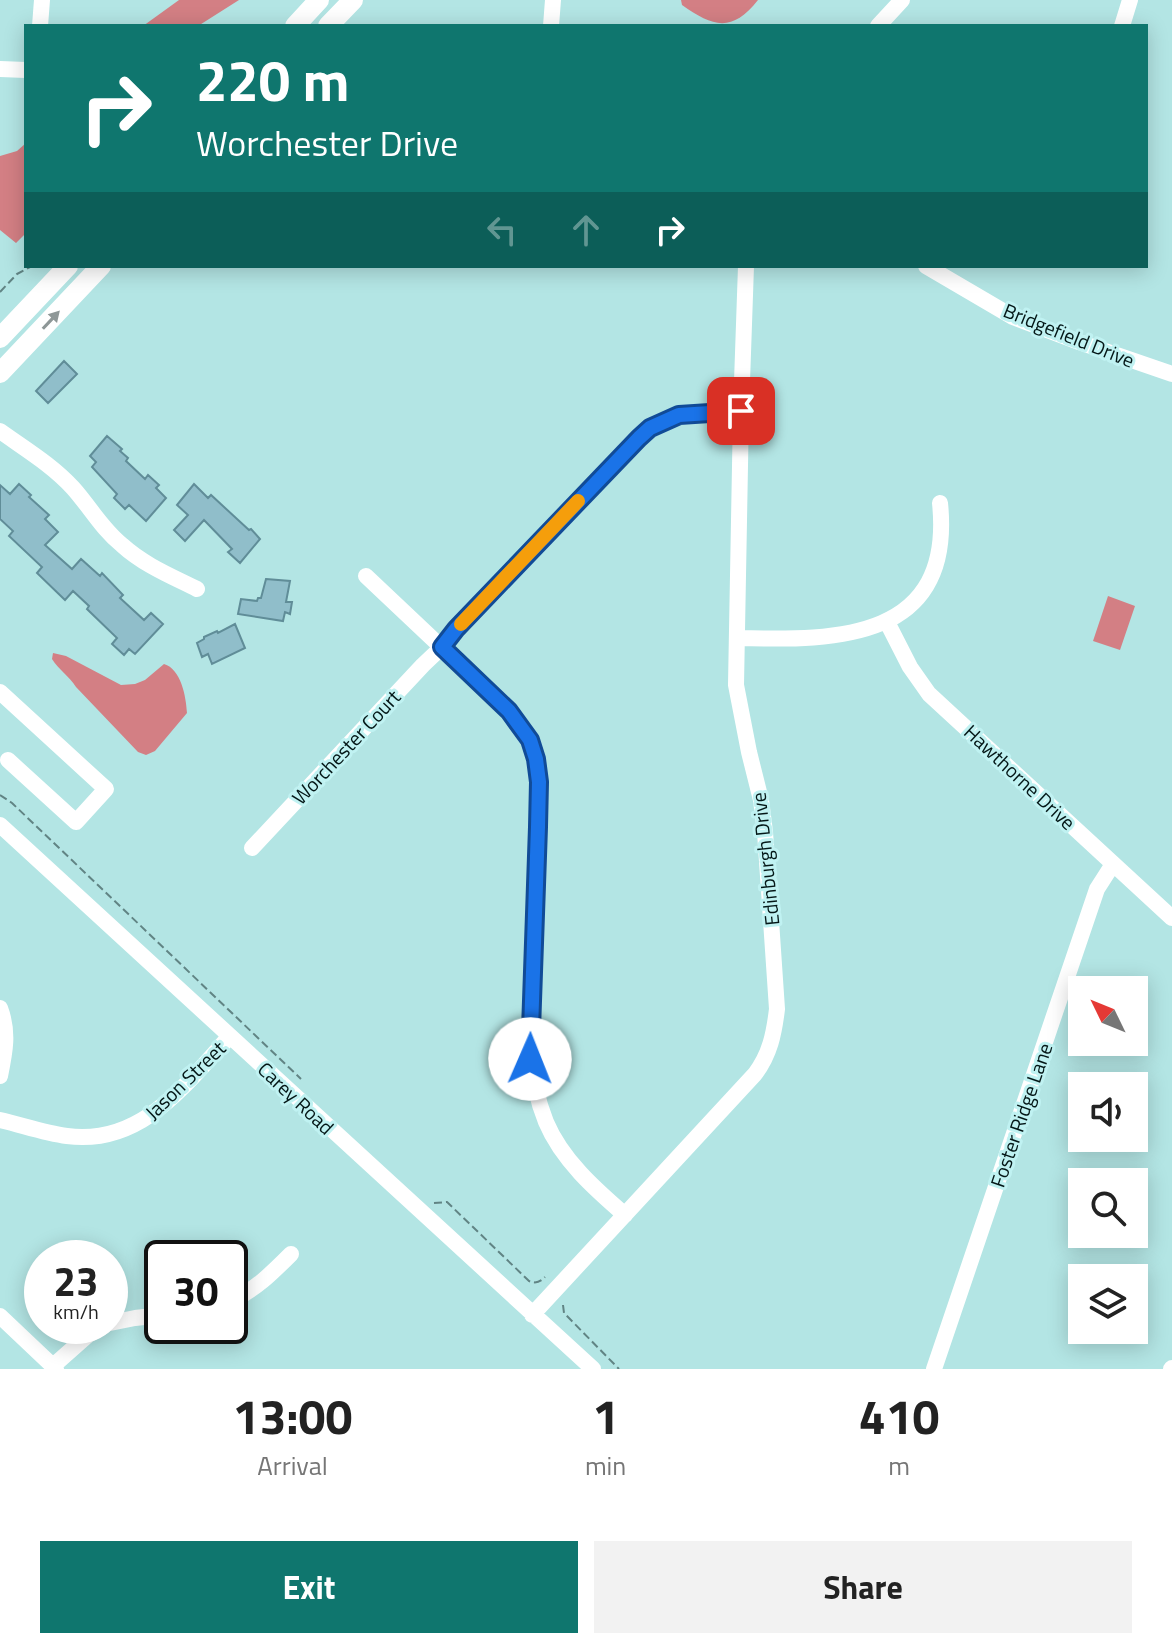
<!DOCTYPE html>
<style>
body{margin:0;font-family:"Titillium Web",sans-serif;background:#f2f2f2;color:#222;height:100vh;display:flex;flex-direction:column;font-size:30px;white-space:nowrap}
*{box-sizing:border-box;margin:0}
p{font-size:26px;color:#767676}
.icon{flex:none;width:44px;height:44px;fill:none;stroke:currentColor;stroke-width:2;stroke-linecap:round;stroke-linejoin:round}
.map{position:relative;height:1369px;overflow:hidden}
.details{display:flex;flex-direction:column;background:#fff;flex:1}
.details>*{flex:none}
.guide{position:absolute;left:24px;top:24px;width:1124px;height:244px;border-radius:0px;box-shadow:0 4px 20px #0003;background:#0f766e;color:#fff;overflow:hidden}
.needle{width:52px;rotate:313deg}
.fabs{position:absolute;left:1068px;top:976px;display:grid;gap:16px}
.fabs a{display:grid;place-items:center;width:80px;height:80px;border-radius:0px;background:#fff;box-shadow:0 4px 20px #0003;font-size:40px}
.speed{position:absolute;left:24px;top:1240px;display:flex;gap:16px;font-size:40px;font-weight:700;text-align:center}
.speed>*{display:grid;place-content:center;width:104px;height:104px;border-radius:50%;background:#fff;box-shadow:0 4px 20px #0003;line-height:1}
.speed small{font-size:20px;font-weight:400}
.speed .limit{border:4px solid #111;border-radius:12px;background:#fff;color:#111}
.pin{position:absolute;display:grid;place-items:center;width:68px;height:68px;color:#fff;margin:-34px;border-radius:16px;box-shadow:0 4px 12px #0006}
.me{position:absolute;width:88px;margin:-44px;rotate:1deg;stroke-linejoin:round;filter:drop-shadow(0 0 6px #0008)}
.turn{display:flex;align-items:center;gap:28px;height:168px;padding:0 40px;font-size:36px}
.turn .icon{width:104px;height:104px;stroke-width:2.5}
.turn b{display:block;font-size:56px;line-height:68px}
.lanes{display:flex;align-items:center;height:76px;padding:0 40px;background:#0003;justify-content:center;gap:40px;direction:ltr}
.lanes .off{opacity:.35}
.eta{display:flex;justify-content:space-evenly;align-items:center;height:136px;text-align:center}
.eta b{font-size:48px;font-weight:700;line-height:56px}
.action{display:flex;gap:16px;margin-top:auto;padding:16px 40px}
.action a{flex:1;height:92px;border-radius:0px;background:#0f766e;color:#fff;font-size:32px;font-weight:700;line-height:92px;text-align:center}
.action a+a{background:#f2f2f2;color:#222}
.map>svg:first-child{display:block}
.water{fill:#d37f84}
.building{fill:#90beca;stroke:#608d98;stroke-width:2}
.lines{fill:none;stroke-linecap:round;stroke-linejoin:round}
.path{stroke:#618484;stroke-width:2;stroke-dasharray:8 4;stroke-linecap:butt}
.minor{stroke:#fff;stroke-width:16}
.major{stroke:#fff;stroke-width:20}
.oneway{fill:#8e9797}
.route-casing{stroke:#114b97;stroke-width:20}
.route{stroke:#1a73e8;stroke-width:14}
.slow{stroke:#f59e0b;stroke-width:14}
.labels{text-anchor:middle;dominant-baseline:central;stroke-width:6;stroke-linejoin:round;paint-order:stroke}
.street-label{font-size:20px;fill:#041717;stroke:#c0f2f2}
</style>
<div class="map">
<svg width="1172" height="1369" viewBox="0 0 1172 1369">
<rect width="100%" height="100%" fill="#b3e5e4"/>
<path class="water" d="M 179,0 L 239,0 L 198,26 L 143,26 Z
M 681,0 L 758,0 C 732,33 713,27 682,5 Z
M 26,143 L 26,233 L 16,243 L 0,230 L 0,156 L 17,151 Z
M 1108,596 L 1135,606 L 1120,650 L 1093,641 Z
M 53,653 L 66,656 L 121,685 L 135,684 L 145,680 L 164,664 C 181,669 186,696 187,713 L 155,751 L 146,755 L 138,752 L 76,687 C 69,676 59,670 52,659 Z"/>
<path class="building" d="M 64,361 L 77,374 L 48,403 L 36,391 Z
M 107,436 L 122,449 L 120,451 L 128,458 L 126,461 L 145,479 L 148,475 L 159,485 L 156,488 L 166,498 L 146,521 L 129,505 L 125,509 L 114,498 L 117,494 L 92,467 L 96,462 L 90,456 Z
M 19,484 L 31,495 L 29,497 L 49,515 L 45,519 L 58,532 L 45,545 L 72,569 L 81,559 L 100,576 L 102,573 L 123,595 L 120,598 L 144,620 L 151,613 L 163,624 L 135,654 L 129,649 L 124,655 L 112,644 L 117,638 L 87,609 L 89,606 L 73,591 L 65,600 L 37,573 L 42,567 L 9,536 L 13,531 L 0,519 L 0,485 L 10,494 Z
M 194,484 L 208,498 L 211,495 L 249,530 L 251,529 L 260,539 L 240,563 L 228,552 L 232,549 L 204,520 L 185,541 L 174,530 L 188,515 L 177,505 Z
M 266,579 L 290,581 L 286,602 L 292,602 L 290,614 L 285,612 L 283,621 L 238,614 L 241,599 L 257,601 L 258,598 L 261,598 Z
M 235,624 L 245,648 L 212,664 L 208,654 L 202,657 L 197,643 L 204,639 L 204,637 L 217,631 L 218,633 Z"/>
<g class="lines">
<path class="path" d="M 0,292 L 17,274 L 32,266
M 0,795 L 12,803 L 301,1079
M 434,1203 L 447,1202 L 529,1281 C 536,1284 540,1282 545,1277
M 563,1305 L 564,1313 L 619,1369"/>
<path class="minor" d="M 40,26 L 42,0
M 551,26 L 553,0
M 878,26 L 902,0
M 1122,26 L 1130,0
M 0,69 L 26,70
M 926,266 L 1013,317 L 1079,342 L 1172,374
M 0,431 C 25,449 52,465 73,488 C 90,507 102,529 122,545 C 144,565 171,576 197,589
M 366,576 L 509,711 L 530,740 L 536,759 L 539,782 C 538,839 536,896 533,953 C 531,1012 523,1066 546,1122 C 562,1160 595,1189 625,1215
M 887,622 L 910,667 L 929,694 L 1172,918
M 737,638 C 838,641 954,640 940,503
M 0,692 L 106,789 L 76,822 L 8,760
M 0,825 L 593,1369
M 252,848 L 423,665 L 442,647 L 456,629 L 639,438 L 665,420 L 679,415 L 741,411
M 0,1008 C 9,1032 5,1052 0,1076
M 0,1120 C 22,1125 44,1133 67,1136 C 141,1146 185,1085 230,1036
M 230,1302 C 257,1288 270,1275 291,1254
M 532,1315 L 755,1074 C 770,1054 774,1034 777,1009 L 765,832 L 761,800 L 749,752 L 736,685 L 741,411 L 746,266
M 0,1316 L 56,1369
M 110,1323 L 135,1318 L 162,1315
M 53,1366 L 88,1335 L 104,1326
M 934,1369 L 1097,889 L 1113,864
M 1171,1369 L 1172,1368"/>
<path class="major" d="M 295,26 L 319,0
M 328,26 L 353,0
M 0,338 L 68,266
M 0,373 L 101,266"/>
</g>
<defs><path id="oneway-solid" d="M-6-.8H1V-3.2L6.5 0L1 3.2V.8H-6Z" transform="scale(2)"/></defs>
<use class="oneway" href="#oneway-solid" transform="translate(51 320) rotate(-47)"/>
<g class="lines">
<g class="route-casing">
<path id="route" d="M 530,1059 L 538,827 L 539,782 L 536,759 L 530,740 L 509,711 L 442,647 L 456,629 L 639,438 L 650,428 L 679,415 L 741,411"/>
</g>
<use href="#route" class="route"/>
<path class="slow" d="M 461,624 L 578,501"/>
</g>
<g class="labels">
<g class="street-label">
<text transform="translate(1069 335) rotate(22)">Bridgefield Drive</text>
<text transform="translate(346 747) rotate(-47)">Worchester Court</text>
<text transform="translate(1020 777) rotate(43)">Hawthorne Drive</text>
<text transform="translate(765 859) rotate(-96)">Edinburgh Drive</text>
<text transform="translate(185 1080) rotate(-44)">Jason Street</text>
<text transform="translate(296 1098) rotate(43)">Carey Road</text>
<text transform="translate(1021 1115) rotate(-71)">Foster Ridge Lane</text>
</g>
</g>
</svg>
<div class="fabs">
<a><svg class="needle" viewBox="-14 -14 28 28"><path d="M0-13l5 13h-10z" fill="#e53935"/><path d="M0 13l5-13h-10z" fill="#767676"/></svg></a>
<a><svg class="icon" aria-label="sound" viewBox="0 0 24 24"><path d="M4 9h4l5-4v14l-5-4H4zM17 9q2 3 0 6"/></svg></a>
<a><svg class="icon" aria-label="search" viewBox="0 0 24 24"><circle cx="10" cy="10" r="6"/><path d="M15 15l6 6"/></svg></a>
<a><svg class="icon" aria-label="layers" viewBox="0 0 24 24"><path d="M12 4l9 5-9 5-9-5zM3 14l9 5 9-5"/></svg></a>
</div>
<div class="speed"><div>23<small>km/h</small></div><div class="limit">30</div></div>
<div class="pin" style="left:741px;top:411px;background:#d93025"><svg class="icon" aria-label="arrive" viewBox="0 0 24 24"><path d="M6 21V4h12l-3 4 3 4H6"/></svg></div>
<svg class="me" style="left:530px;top:1059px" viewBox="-20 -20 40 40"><circle r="19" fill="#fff"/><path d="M0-13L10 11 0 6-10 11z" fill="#1a73e8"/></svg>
<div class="guide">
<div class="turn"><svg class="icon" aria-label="right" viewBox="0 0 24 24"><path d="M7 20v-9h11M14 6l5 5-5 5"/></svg><div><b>220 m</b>Worchester Drive</div></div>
<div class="lanes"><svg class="icon off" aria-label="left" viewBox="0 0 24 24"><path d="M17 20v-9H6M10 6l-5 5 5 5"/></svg><svg class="icon off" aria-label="ahead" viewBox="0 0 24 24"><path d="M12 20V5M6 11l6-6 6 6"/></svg><svg class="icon" aria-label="right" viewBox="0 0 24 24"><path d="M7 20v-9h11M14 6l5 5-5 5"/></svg></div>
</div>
</div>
<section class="details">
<div class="eta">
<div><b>13:00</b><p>Arrival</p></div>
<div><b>1</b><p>min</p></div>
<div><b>410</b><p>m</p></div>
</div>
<div class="action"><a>Exit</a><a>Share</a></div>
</section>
